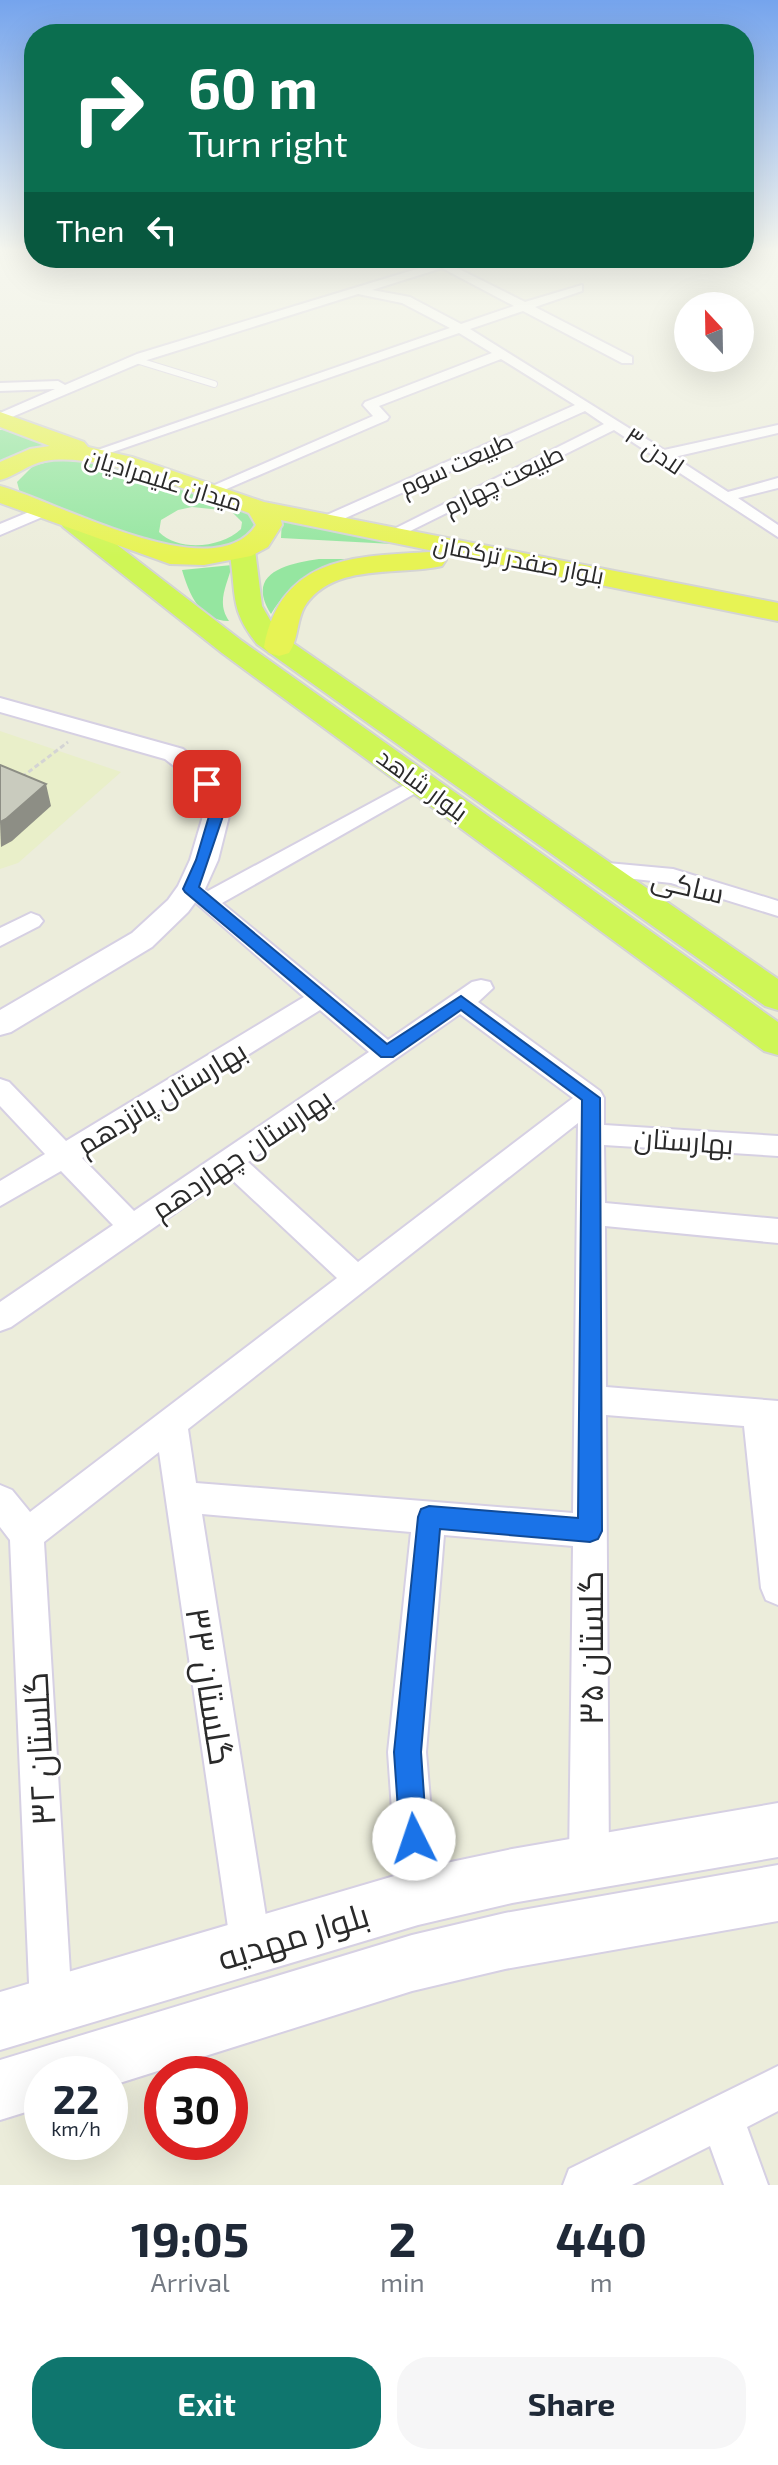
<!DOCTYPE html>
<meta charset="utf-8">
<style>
body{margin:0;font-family:"Exo 2",Cairo,sans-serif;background:#f6f6f7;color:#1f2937;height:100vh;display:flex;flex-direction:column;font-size:30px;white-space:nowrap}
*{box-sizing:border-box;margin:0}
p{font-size:26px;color:#747a83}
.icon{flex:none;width:44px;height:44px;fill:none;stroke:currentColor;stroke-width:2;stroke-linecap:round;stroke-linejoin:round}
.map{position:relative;height:2185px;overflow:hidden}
.sheet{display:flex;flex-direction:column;background:#fff;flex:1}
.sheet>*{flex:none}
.hud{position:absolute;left:24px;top:24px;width:730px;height:244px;border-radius:32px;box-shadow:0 8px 32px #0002;background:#0b6e4f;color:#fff;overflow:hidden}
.needle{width:52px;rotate:338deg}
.tools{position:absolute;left:674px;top:292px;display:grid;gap:16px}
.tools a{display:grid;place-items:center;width:80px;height:80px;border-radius:50%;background:#fff;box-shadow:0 8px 32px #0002;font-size:40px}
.speed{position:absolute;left:24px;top:2056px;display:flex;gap:16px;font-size:40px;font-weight:700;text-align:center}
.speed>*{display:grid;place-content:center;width:104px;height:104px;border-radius:50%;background:#fff;box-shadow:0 8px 32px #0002;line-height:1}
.speed small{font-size:20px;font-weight:400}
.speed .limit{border:12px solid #d22;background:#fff;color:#111}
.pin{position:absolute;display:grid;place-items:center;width:68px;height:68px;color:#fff;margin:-34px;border-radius:16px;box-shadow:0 4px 12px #0006}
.me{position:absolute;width:88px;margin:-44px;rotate:356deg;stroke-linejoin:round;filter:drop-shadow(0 0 6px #0008)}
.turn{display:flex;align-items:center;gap:28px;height:168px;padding:0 32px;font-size:36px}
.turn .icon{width:104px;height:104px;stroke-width:2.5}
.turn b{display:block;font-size:56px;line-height:68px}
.then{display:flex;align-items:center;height:76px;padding:0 32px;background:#0003;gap:16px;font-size:30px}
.eta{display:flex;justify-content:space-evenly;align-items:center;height:136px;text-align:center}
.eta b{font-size:48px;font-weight:700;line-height:56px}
.action{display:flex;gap:16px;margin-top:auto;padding:16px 32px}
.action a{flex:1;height:92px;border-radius:32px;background:#0f766e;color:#fff;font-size:32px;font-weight:700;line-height:92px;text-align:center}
.action a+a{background:#f6f6f7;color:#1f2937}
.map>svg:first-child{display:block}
.education{fill:#e9efc9}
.green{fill:#95e6a0;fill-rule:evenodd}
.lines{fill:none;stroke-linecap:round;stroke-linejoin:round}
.service-casing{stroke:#d6d0e3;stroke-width:8}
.minor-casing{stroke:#d6d0e3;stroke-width:4}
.tertiary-casing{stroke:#d6d0e3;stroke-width:4}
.secondary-casing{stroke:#d6d0e3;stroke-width:4}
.primary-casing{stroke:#d4d4d4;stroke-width:4}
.trunk-casing{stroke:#d4d4d4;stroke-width:4}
.path{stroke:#d4d4d4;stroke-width:3;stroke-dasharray:5 3;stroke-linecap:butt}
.service{stroke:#fff;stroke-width:6}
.minor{fill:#fff;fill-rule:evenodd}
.tertiary{fill:#fff;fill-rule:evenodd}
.secondary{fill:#fff;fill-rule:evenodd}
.primary{fill:#cff656;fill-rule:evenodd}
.trunk{fill:#e7f354;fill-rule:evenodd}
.shaded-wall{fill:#8d8e85}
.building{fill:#c9cbbe;stroke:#8d8e85;stroke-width:2}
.route{fill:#1a73e8;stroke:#114b97;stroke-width:2}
.labels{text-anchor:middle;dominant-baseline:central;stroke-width:6;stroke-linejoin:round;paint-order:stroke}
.far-street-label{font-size:24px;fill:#2a2a2a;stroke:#fff}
.street-label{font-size:28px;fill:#2a2a2a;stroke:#fff}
.near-street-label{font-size:34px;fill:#2a2a2a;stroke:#fff}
</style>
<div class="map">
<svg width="778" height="2185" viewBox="0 0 778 2185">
<rect width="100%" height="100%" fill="#eceddb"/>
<path class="education" d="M 0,731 L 121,772 L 18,863 L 0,869 Z"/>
<path class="green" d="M 0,430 L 14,430 L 52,446 L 0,461 Z
M 59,459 L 89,460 L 238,506 L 247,510 L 259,523 C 244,537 233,548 212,551 C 179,555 49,511 20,493 L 17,482 L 33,466 ZM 192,507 L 231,511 L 242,522 L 241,529 C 221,548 179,552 159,532 L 161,520 L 178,510 Z
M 282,519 L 411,545 L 281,538 Z
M 319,559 L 353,559 C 315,567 291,581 271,614 C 245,573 286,564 319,559 Z
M 232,565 C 227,586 216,602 229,621 C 200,621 189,594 182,570 Z"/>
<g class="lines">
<g class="service-casing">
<path id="service" d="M 136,360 L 214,384"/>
</g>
<g class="minor-casing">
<path id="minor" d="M 443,261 L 525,302 L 582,285 L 582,291 L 535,307 L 632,357 L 632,363 L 622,363 L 523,311 L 470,329 L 664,450 L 778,425 L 778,433 L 674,457 L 728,492 L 778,478 L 778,488 L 738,498 L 778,525 L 778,537 L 614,430 L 398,537 L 386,537 L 384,534 L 604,424 L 585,411 L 332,524 L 320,524 L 320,518 L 575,405 L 501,359 L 379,406 L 389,417 L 387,420 L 215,494 L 203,494 L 201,491 L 373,416 L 363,405 L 365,402 L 492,353 L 459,333 L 101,456 L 96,457 L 89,453 L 450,328 L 402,303 L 358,294 L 147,360 L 0,422 L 0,413 L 55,389 L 0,391 L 0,383 L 58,381 L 65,385 L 137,354 ZM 442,268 L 514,306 L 461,324 L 410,297 L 372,290 Z
M 41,507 L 49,512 L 47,515 L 0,535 L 0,524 Z
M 421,776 L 428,778 L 431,782 L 428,786 L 222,903 L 388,1040 L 472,982 L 481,980 L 490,982 L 493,988 L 478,1002 L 600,1091 L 604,1098 L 604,1125 L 778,1136 L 778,1156 L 604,1145 L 605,1203 L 778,1219 L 778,1243 L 605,1226 L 606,1387 L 778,1401 L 778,1605 L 766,1600 L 761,1588 L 744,1426 L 606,1415 L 609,1863 L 603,1877 L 589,1883 L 575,1877 L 569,1863 L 573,1546 L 444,1535 L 426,1752 L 438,1897 L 432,1911 L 418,1917 L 404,1911 L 398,1897 L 388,1752 L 411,1532 L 202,1514 L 271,1948 L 265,1962 L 251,1968 L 237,1962 L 231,1948 L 159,1452 L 44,1542 L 72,2006 L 66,2021 L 51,2027 L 36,2021 L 30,2006 L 10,1540 L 0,1527 L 0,1485 L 12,1490 L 30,1512 L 337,1278 L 228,1176 L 11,1327 L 0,1331 L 0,1302 L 113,1225 L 61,1171 L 0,1206 L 0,1181 L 45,1154 L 0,1106 L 0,1079 L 9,1082 L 66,1141 L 304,997 L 180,889 L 183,884 L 191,882 L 208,891 ZM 320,1010 L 369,1052 L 134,1211 L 82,1158 ZM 460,1014 L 573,1098 L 358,1262 L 248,1162 ZM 578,1123 L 573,1513 L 196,1483 L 188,1429 Z
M 597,862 L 673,869 L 778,901 L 778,916 L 671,883 L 589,874 L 586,869 L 589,864 Z
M 31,913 L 39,916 L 43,921 L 39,926 L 0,946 L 0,928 Z
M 778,2066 L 778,2111 L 747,2127 L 768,2185 L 724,2185 L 710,2146 L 632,2185 L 563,2185 L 569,2169 Z"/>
</g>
<g class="tertiary-casing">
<path id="tertiary" d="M 0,698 L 183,749 L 215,776 L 224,793 L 229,816 L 218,860 L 205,889 L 188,912 L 152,947 L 11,1032 L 0,1035 L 0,1010 L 132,933 L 168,900 L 178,886 L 190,860 L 203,816 L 198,793 L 192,780 L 165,759 L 0,712 Z"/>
</g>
<g class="secondary-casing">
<path id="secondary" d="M 778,1803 L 778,1857 L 512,1903 L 418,1925 L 0,2050 L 0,1992 L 418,1869 L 512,1849 Z
M 778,1865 L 778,1921 L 505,1969 L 412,1991 L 110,2086 L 110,2074 L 42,2074 L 42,2107 L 0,2120 L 0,2060 L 412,1935 L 505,1913 Z"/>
</g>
<g class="primary-casing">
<path id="primary" d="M 72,515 L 81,517 L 242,641 L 778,1022 L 778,1055 L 764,1051 L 222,653 L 63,527 L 60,522 L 63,517 Z
M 242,542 L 251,545 L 255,550 L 262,606 L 277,632 L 778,979 L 778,1010 L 765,1006 L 257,644 C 228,608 237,592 229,550 L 233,545 Z"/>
</g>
<g class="trunk-casing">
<path id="trunk" d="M 0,412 L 84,442 L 88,447 L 132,457 L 264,502 L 778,603 L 778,621 L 281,520 L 282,525 L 268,547 L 251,556 L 204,565 L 170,564 L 0,503 L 0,486 C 57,501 214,590 256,525 L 249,513 C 195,494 100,451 45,461 C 28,464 16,476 0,480 L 0,462 L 30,449 L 50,446 L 0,427 Z
M 432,552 L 442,554 L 446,560 L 442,566 C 399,576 334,562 305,606 C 296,621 299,639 289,653 L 279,656 L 269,653 L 264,647 C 281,556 355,556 432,552 Z"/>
</g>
<path class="path" d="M 22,777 L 68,742"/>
<use href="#service" class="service"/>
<use href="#minor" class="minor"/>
<use href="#tertiary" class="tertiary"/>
<use href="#secondary" class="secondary"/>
<use href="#primary" class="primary"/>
<use href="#trunk" class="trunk"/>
</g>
<path class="shaded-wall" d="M 46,784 L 51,806 L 12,841 L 1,847 L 0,822 Z"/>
<path class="building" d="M 0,765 L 46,784 L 6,819 L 0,822 Z"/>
<linearGradient id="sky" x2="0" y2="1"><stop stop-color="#75a4ed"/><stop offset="0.45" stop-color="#f6f7ef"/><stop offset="1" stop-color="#f6f7ef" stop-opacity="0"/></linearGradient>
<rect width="778" height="557" fill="url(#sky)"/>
<path class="route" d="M 207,779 L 214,784 L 223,816 L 199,887 L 387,1044 L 461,996 L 600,1098 L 602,1531 L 598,1539 L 590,1542 L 440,1529 L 421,1752 L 427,1839 L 423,1849 L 414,1853 L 404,1849 L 400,1839 L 394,1752 L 418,1517 L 421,1509 L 429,1506 L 578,1518 L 582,1100 L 461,1010 L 393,1057 L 381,1057 L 185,892 L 183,889 L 196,860 L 209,816 L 199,784 Z"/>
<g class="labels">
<g class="far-street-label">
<text transform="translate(655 450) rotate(34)">لادن ۳</text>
<text transform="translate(456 463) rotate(-24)">طبیعت سوم</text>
<text transform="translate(164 479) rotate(17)">میدان علیمرادیان</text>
<text transform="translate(503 479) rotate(-26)">طبیعت چهارم</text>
<text transform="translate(519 559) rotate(11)">بلوار صفدر ترکمان</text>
<text transform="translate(423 784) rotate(36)">بلوار شاهد</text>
</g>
<g class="street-label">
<text transform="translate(688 885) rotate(13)">ساکی</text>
<text transform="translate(161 1097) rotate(-31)">بهارستان پانزدهم</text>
<text transform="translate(684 1140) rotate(4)">بهارستان</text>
<text transform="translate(241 1153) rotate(-34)">بهارستان چهاردهم</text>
</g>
<g class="near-street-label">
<text transform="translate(589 1648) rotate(-90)">گلستان ۳۵</text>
<text transform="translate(211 1686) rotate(81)">گلستان ۳۳</text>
<text transform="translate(38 1749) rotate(-93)">گلستان ۳۲</text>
<text transform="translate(293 1935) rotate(-17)">بلوار مهدیه</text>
</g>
</g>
</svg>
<div class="tools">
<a><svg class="needle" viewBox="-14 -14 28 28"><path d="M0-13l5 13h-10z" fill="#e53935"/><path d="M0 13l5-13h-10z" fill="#747a83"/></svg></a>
</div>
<div class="speed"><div>22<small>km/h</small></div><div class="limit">30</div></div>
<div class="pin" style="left:207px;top:784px;background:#d93025"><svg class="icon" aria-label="arrive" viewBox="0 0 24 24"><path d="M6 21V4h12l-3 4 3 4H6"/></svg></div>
<svg class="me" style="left:414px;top:1839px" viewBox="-20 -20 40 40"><circle r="19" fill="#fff"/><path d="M0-13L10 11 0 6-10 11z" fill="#1a73e8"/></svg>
<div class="hud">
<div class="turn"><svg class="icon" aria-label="right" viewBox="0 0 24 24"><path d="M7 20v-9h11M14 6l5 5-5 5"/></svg><div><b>60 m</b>Turn right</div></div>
<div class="then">Then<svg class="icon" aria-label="left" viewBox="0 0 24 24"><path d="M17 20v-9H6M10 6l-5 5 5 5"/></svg></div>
</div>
</div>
<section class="sheet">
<div class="eta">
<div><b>19:05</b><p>Arrival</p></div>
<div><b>2</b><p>min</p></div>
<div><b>440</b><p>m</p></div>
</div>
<div class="action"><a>Exit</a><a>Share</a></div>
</section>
